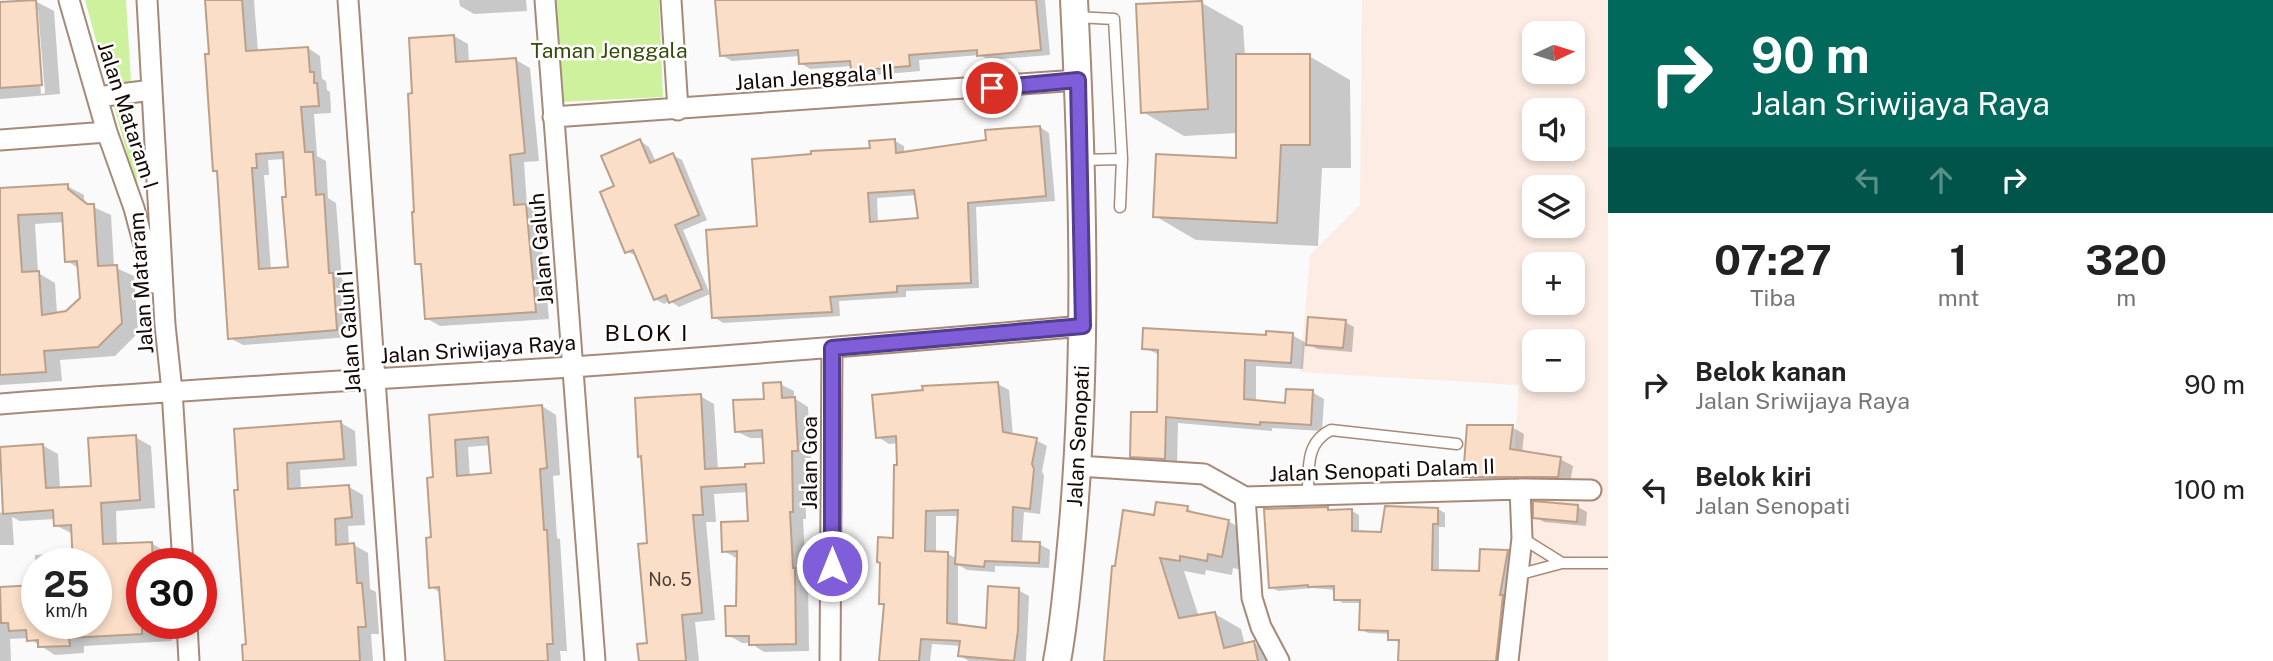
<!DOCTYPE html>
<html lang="id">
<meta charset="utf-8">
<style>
body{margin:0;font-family:"Public Sans",sans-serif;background:#f6f6f6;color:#222;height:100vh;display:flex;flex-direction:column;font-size:26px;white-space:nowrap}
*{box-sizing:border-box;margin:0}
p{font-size:23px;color:#767676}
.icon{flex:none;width:38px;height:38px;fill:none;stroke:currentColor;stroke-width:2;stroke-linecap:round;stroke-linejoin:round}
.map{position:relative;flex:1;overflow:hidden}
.drawer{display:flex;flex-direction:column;background:#fff;width:665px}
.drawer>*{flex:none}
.guide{background:#00695c;color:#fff;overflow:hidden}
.needle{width:46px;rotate:86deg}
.controls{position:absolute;left:1522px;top:21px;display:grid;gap:14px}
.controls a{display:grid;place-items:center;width:63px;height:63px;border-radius:14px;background:#fff;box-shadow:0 4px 10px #0003;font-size:35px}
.speed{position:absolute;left:21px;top:548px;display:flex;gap:14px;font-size:35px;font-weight:700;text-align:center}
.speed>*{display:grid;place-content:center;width:91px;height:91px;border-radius:50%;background:#fff;box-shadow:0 4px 10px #0003;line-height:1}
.speed small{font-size:18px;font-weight:400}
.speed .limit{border:10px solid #d22;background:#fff;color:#111}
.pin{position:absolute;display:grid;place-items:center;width:60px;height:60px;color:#fff;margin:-30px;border:4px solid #fff;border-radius:50%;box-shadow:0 2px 7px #0007}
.me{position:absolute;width:77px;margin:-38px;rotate:0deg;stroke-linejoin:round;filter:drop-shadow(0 0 5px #0008)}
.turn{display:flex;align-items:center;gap:24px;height:147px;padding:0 28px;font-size:32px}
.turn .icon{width:91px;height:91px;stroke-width:2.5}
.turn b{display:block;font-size:49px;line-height:60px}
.lanes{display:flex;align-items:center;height:66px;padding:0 28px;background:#0003;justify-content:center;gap:35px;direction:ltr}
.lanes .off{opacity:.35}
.eta{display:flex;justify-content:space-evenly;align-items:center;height:119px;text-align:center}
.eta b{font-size:42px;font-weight:700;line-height:49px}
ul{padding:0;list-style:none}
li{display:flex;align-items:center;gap:21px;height:105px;padding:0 28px}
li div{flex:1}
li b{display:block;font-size:26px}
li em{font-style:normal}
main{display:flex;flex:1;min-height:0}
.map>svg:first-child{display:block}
.built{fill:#fcece3;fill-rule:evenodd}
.green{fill:#cdf19d}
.shadow{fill:#0003;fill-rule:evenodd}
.building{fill:#fbdec7;stroke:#bba08b;stroke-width:2;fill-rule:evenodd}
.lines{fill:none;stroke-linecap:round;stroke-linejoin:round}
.lane-casing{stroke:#a78978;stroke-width:13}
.street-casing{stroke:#a78978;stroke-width:23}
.secondary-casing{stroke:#a78978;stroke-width:30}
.lane{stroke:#fff;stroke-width:10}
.street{stroke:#fff;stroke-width:19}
.secondary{stroke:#fff;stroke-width:26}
.route-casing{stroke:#533d8d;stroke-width:18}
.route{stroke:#805ed9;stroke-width:12}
.labels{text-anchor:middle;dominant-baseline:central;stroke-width:5;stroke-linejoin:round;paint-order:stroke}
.number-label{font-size:18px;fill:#4d3e35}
.park-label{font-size:21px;fill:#364d09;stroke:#fff}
.street-label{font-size:21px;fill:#130804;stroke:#fff}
.neighbourhood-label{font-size:23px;letter-spacing:2px;fill:#130804;stroke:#fff}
</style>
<main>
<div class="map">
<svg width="1608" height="661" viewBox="0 0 1608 661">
<rect width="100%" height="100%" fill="#fafafa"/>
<path class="built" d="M 1362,0 L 1608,0 L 1608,661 L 1512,661 L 1532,500 L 1511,501 L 1519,385 L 1300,372 L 1310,255 L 1360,205 ZM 1535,33 L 1573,33 L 1573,72 L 1535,72 ZM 1535,110 L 1573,110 L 1573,149 L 1535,149 ZM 1535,187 L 1573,187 L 1573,226 L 1535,226 ZM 1535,264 L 1573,264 L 1573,303 L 1535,303 ZM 1535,341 L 1573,341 L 1573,380 L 1535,380 Z"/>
<path class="green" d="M 85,0 L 126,0 L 138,194 Z
M 556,0 L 659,0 L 663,97 L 561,102 Z"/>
<path class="shadow" d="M 207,0 L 254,0 L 258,52 L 308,48 L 320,56 L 322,79 L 326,81 L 327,90 L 330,92 L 331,113 L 314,114 L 317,156 L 326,161 L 328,198 L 336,203 L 342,280 L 346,282 L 350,337 L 243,345 L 230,338 L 219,172 L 215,170 ZM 285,159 L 290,268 L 271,270 L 264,175 L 269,175 L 268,160 Z
M 459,0 L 526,0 L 527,11 L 474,14 L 460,6 Z
M 716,0 L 1045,0 L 1050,55 L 989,60 L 980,55 L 919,60 L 920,71 L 863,76 L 852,70 L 852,66 L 810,69 L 800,63 L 800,56 L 732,61 L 721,55 Z
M 35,1 L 54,11 L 60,94 L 0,99 L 0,4 ZM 35,10 L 38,10 L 45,93 L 41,94 Z
M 1202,3 L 1243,26 L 1245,56 L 1309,56 L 1350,80 L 1351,168 L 1322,168 L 1318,246 L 1196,240 L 1155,216 L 1237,159 L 1237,133 L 1184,136 L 1143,112 Z
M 454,36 L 468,44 L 469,63 L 516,60 L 530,68 L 539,161 L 524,162 L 527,206 L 539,214 L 549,319 L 440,326 L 426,318 L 423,266 L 417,263 L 414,95 Z
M 1040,127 L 1049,133 L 1055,201 L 976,207 L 979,288 L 906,291 L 906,297 L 839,301 L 840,316 L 723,323 L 714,317 L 759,228 L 871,150 L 895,141 L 904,146 L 904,154 L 988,142 ZM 917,195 L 920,220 L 878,223 L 877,198 Z
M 640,141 L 649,147 L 656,162 L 673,155 L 682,160 L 707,220 L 683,230 L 710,294 L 679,307 L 670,301 L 664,304 L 655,299 L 638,256 L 627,252 L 616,187 Z
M 67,186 L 84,195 L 84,200 L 91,206 L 111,215 L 114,267 L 134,276 L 138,333 L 115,356 L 60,360 L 62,381 L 0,385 L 0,188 ZM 64,222 L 67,261 L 80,269 L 82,298 L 67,313 L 57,314 L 55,283 L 38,273 L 35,224 Z
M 1345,322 L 1354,327 L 1352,352 L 1317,349 L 1305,342 L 1303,369 L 1256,366 L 1256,402 L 1286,405 L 1312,392 L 1324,399 L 1322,431 L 1272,428 L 1272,431 L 1178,423 L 1177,465 L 1145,463 L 1132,456 L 1158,414 L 1160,355 L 1144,348 L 1292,335 L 1308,344 Z
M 780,384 L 794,391 L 794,398 L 808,407 L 811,458 L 805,458 L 806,519 L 803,519 L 806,576 L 808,578 L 809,651 L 764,652 L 750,643 L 742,643 L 728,635 L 738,608 L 738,559 L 724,551 L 750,522 L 748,492 L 714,494 L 716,522 L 706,522 L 715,620 L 695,622 L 699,661 L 641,661 L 649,645 L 649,545 L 643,457 L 640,455 L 700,396 L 714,404 L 718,470 L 766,465 L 764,438 L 750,438 L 736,431 Z
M 998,384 L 1009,390 L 1013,436 L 1036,440 L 1047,446 L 1042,471 L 1044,476 L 1040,514 L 1024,512 L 1022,543 L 1039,544 L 1050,550 L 1049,568 L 995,566 L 995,572 L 967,570 L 958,565 L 958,626 L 988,630 L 1018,590 L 1029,596 L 1026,661 L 969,661 L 960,656 L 961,646 L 932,644 L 930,661 L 882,661 L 885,605 L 881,603 L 895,540 L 899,467 L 898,443 L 889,444 L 878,437 ZM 936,516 L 960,516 L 957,559 L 948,554 L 936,553 Z
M 542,406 L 556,415 L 560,475 L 553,476 L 557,538 L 560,539 L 567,651 L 560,651 L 561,661 L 446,661 L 441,593 L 431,587 L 435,479 L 431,416 ZM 491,445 L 493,475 L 470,477 L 468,447 Z
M 341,423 L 355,431 L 357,466 L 300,470 L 301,490 L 349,487 L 363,495 L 365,525 L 348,526 L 349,545 L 354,545 L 368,553 L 370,589 L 376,592 L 379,634 L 371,634 L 373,661 L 245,661 L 248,646 L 236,492 Z
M 1512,427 L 1524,434 L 1522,453 L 1560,459 L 1573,466 L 1570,483 L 1477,483 L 1465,476 Z
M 135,437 L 151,446 L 155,508 L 116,511 L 117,545 L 151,543 L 166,552 L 167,564 L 142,564 L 142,623 L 171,623 L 172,641 L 84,646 L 84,653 L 55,655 L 28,638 L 10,639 L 11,661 L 0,661 L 0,602 L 36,587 L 35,555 L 74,553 L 73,534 L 55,525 L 55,519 L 20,521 L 12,517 L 14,545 L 0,545 L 0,512 L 5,515 L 1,448 L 42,445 L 58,454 L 60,489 L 93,488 ZM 37,564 L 96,564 L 96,623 L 37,623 Z
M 1578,507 L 1587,512 L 1586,526 L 1544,522 L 1535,517 Z
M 1187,508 L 1200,516 L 1228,521 L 1254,536 L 1248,571 L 1233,568 L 1232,575 L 1206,570 L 1205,575 L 1184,571 L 1199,617 L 1215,614 L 1241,629 L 1245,645 L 1254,643 L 1280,658 L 1280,661 L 1106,661 L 1156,517 Z
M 1327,509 L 1332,511 L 1352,511 L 1359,515 L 1359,533 L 1383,534 L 1438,509 L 1445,513 L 1445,527 L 1439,527 L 1439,572 L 1481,573 L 1482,551 L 1508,552 L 1515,556 L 1503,661 L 1400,661 L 1401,643 L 1390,639 L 1390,634 L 1368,633 L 1361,629 L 1362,603 L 1343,603 L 1336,599 L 1335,590 L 1313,588 L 1278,591 L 1271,587 Z"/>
<path class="building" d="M 36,0 L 42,85 L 0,88 L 0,2 Z
M 205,0 L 242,0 L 246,51 L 308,47 L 310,72 L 314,72 L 314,83 L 317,83 L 319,106 L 301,107 L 305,152 L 313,152 L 316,195 L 324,194 L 329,273 L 333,273 L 337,330 L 228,339 L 217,171 L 213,171 L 205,54 L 209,54 ZM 283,152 L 286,197 L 282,197 L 288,267 L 259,269 L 252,168 L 257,168 L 256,154 Z
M 715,0 L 1036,0 L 1041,50 L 977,56 L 977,50 L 909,55 L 910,66 L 851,71 L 850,61 L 799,64 L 798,50 L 720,56 Z
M 1202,1 L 1208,109 L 1141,113 L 1136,4 Z
M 454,35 L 456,62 L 516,58 L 525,153 L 510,155 L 514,205 L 526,204 L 536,312 L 425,319 L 421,264 L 415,264 L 412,212 L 414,212 L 408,94 L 412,93 L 409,38 Z
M 1236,54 L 1310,54 L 1310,145 L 1281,145 L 1277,223 L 1153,217 L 1156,154 L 1236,158 Z
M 1040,126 L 1046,196 L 968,203 L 971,283 L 897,286 L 897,292 L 830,297 L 832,312 L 712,318 L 706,230 L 757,226 L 752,159 L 811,154 L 811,151 L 870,148 L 869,141 L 895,139 L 896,153 L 986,140 L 985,130 ZM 914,190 L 918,218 L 870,222 L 868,193 Z
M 640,139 L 650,163 L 673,153 L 699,215 L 675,225 L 702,289 L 669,303 L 666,295 L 654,300 L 633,250 L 625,253 L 600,192 L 614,186 L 601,156 Z
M 68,184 L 68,189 L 87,204 L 94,204 L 98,266 L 117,265 L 122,323 L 98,347 L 44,351 L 46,372 L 0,375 L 0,188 ZM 62,213 L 65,262 L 77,261 L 80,298 L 66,311 L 42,315 L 39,271 L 22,272 L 18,215 Z
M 1308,317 L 1346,320 L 1343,348 L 1306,345 Z
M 1143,328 L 1266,335 L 1266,331 L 1293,333 L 1291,363 L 1245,360 L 1244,399 L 1285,403 L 1286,389 L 1313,390 L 1311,425 L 1260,422 L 1260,425 L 1166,417 L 1165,459 L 1130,457 L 1131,412 L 1157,412 L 1158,350 L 1142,349 Z
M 781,382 L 782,398 L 795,397 L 798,451 L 792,451 L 793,512 L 790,512 L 793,568 L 795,568 L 796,644 L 749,645 L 749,636 L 726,636 L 725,606 L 736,606 L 737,551 L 722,552 L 721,522 L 748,521 L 746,484 L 701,487 L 703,515 L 693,515 L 702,613 L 682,615 L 686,661 L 639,661 L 637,644 L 647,643 L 638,544 L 647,543 L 641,456 L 638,457 L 635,398 L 701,394 L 705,469 L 745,467 L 745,464 L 764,463 L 762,430 L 735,432 L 733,400 L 764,399 L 763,383 Z
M 998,382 L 1003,432 L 1037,438 L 1032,464 L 1034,469 L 1030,509 L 1013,507 L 1012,541 L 1040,542 L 1039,563 L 985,561 L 984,567 L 955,564 L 958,510 L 926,511 L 925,551 L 948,552 L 947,623 L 986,628 L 988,586 L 1019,588 L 1018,630 L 1014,661 L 958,656 L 960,641 L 921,639 L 919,661 L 879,661 L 884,604 L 879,604 L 880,563 L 877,562 L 878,537 L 893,538 L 894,465 L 897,465 L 896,436 L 876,438 L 872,395 L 923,390 L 922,386 Z
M 542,405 L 547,468 L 540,469 L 544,530 L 547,530 L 553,644 L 547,644 L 548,661 L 445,661 L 439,587 L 429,588 L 426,538 L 431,537 L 427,478 L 433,477 L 429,415 ZM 488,437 L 491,473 L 457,476 L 455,440 Z
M 341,421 L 344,459 L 287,463 L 288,489 L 349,485 L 352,517 L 335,519 L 336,545 L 354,543 L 357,583 L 362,583 L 366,627 L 358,627 L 360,661 L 243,661 L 242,645 L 246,644 L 234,490 L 238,490 L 234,429 Z
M 1467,425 L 1513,425 L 1510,449 L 1561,457 L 1558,477 L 1463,477 Z
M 136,435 L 140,500 L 101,503 L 103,544 L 152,542 L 153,564 L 142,564 L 142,634 L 69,638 L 70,646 L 38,647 L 38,640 L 27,641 L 26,630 L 9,631 L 8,623 L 1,623 L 0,587 L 37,585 L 37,623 L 96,623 L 96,564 L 73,564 L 71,525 L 54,526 L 53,510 L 3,514 L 0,447 L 43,444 L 46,488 L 91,486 L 88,438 Z
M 1533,501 L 1578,505 L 1577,522 L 1533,518 Z
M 1156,502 L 1188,506 L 1187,511 L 1229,520 L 1222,557 L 1208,554 L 1207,561 L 1180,556 L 1180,561 L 1160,558 L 1179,618 L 1215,612 L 1224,648 L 1254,641 L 1258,661 L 1104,661 L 1112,566 L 1115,566 L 1123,510 L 1154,515 Z
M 1385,506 L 1438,508 L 1438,524 L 1433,524 L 1432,570 L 1479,571 L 1480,549 L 1508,550 L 1500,595 L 1503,595 L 1496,661 L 1398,661 L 1399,640 L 1388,640 L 1388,631 L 1359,630 L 1360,600 L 1334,600 L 1334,586 L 1308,587 L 1308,585 L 1269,588 L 1264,509 L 1328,507 L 1328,510 L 1352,509 L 1352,531 L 1381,532 Z"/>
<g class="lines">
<g class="lane-casing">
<path id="lane" d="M 1076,17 L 1114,19 L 1122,159 L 1081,160
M 1120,207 L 1122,159
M 1308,494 C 1309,468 1305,443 1331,430 L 1457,444
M 1522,538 L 1562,563
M 1517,575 L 1562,563 L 1608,563"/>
</g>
<g class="street-casing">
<path id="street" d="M 69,0 L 107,132 L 134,208 L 154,283
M 147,0 L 165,325 L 172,391 L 183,564
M 348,0 L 395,661
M 545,0 L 595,661
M 671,0 L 678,110
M 97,97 L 152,90
M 553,117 L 1078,80
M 0,140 L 107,132
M 0,404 C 191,389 381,379 572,367 C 742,355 913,341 1083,326
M 1078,466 L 1204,474 L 1245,497 L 1520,489 L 1591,490
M 1245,497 L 1252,598 L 1261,627 L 1279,661
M 187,623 L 189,661
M 830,661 L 832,348
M 1508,661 L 1522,538 L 1520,489"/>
</g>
<g class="secondary-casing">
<path id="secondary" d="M 1057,661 C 1065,619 1068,577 1072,535 C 1088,357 1083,178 1074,0"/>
</g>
<use href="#lane" class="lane"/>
<use href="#street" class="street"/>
<use href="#secondary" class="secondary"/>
</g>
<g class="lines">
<g class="route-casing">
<path id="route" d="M 832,566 L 832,348 L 1083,326 L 1078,80 L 992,88"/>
</g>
<use href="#route" class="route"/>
</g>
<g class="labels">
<g class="number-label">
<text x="670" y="579">No. 5</text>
</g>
<g class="park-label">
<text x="609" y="50">Taman Jenggala</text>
</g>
<g class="street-label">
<text transform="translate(814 77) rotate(-4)">Jalan Jenggala II</text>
<text transform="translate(128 115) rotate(72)">Jalan Mataram I</text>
<text transform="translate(541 249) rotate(-95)">Jalan Galuh</text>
<text transform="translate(141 283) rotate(-94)">Jalan Mataram</text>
<text transform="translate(349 332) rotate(-94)">Jalan Galuh I</text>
<text transform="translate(478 349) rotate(-4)">Jalan Sriwijaya Raya</text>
<text transform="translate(1078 436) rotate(-87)">Jalan Senopati</text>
<text transform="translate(809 463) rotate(-90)">Jalan Goa</text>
<text transform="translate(1382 470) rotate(-2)">Jalan Senopati Dalam II</text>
</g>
<g class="neighbourhood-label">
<text x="647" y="332">BLOK I</text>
</g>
</g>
</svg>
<div class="controls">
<a><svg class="needle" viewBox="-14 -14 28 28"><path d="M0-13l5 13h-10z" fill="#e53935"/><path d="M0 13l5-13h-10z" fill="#767676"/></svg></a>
<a><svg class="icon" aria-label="sound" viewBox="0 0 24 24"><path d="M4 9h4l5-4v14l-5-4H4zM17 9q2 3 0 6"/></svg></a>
<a><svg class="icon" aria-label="layers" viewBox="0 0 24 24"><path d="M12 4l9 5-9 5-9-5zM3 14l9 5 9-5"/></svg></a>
<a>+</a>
<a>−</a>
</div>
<div class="speed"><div>25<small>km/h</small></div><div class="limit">30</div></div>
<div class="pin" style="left:992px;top:88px;background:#d93025"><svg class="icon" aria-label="arrive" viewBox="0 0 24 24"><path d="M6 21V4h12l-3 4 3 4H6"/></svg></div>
<svg class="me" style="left:832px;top:566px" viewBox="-20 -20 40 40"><circle r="17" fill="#805ed9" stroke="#fff" stroke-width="3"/><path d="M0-11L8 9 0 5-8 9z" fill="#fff"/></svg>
</div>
<section class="drawer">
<div class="guide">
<div class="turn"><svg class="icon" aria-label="right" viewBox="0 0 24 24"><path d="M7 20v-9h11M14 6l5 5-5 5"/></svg><div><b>90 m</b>Jalan Sriwijaya Raya</div></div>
<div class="lanes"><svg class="icon off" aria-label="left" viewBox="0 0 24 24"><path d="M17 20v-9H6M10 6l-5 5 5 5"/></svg><svg class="icon off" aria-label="ahead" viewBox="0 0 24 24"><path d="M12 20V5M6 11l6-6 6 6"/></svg><svg class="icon" aria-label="right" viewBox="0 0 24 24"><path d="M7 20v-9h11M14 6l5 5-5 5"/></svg></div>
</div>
<div class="eta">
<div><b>07:27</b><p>Tiba</p></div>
<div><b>1</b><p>mnt</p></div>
<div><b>320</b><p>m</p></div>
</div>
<ul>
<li><svg class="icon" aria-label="right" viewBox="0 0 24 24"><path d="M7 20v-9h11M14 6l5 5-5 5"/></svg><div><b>Belok kanan</b><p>Jalan Sriwijaya Raya</p></div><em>90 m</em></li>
<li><svg class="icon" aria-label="left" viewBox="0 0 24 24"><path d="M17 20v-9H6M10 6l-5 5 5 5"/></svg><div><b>Belok kiri</b><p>Jalan Senopati</p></div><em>100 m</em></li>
</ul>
</section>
</main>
